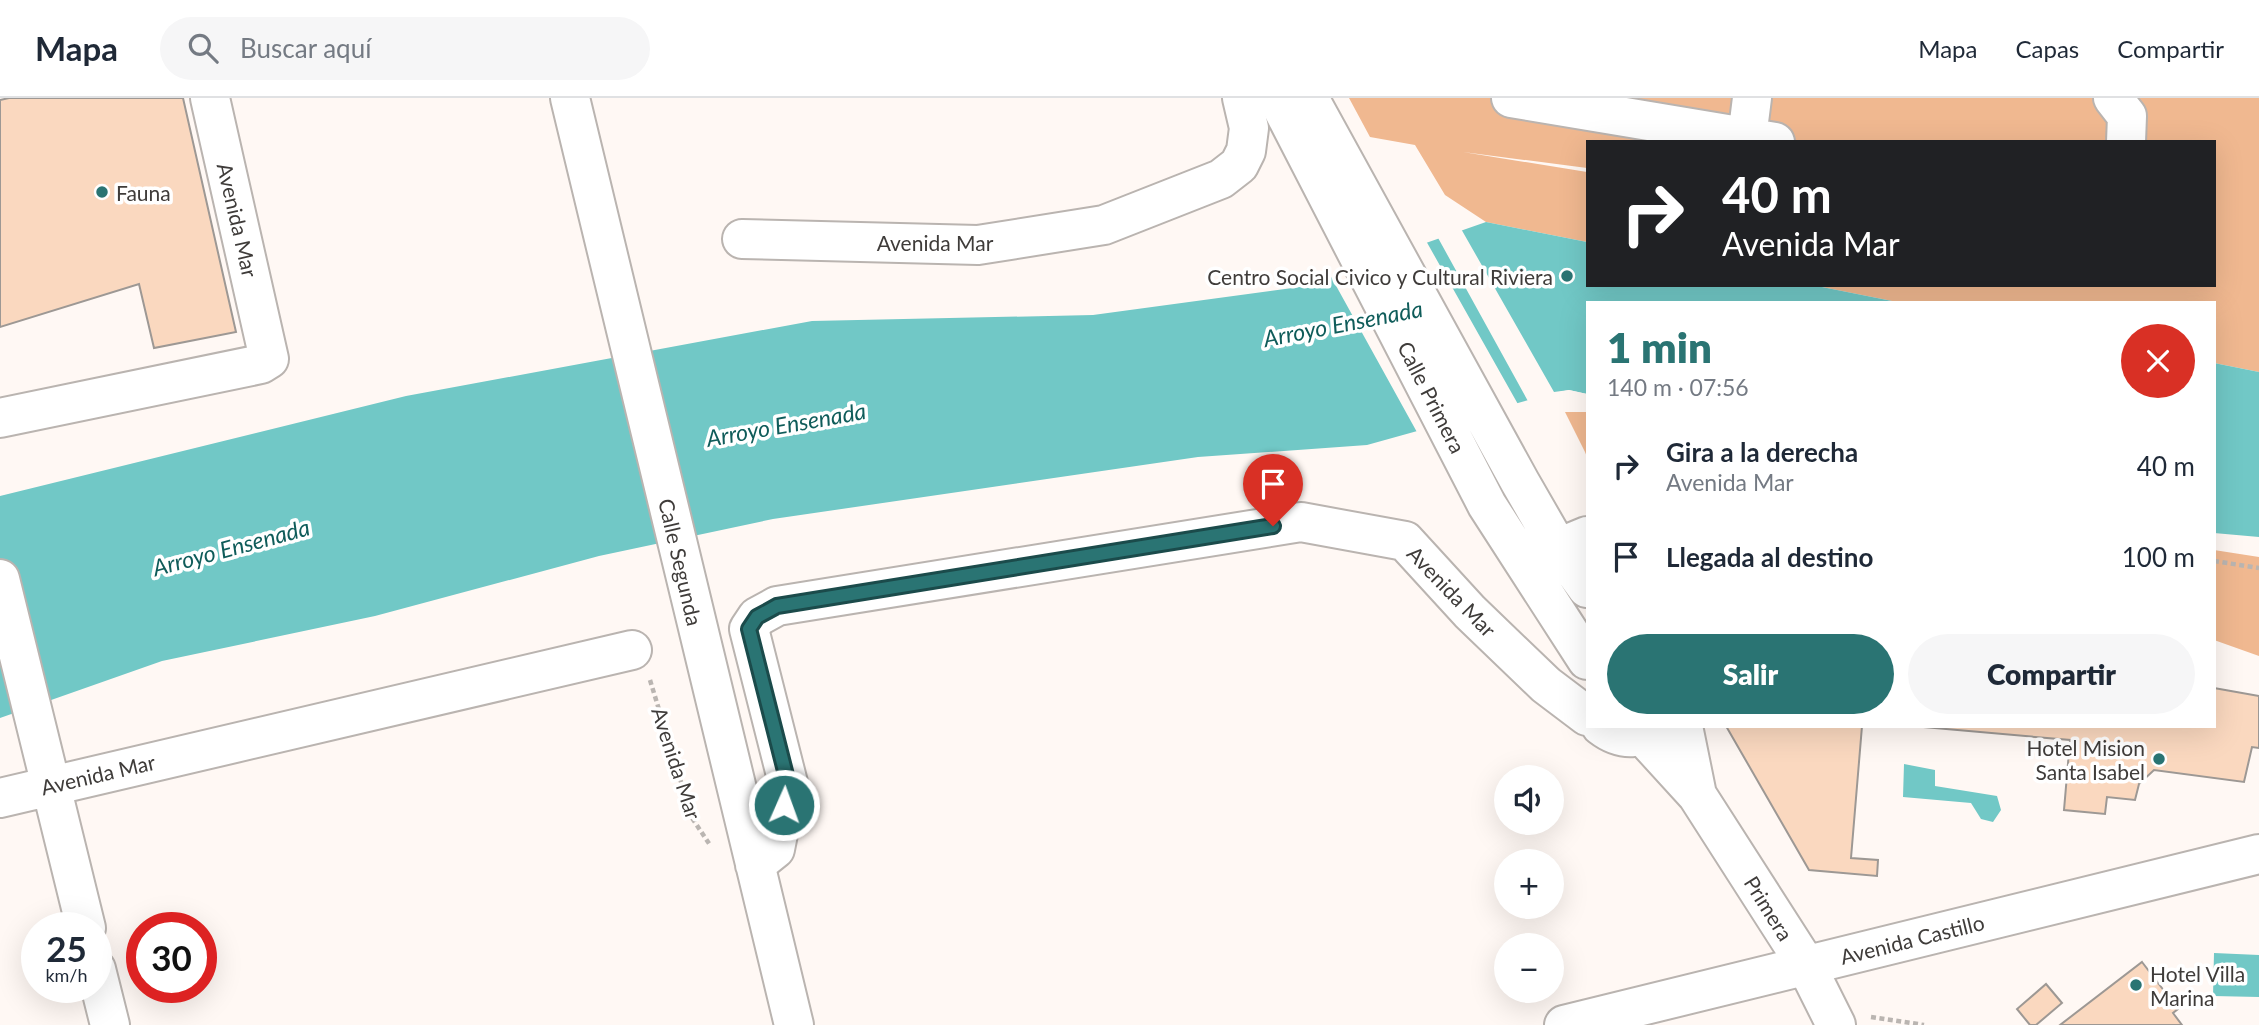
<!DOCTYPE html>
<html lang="es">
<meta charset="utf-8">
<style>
body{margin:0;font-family:Lato,sans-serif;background:#f6f6f7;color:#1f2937;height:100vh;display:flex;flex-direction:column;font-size:26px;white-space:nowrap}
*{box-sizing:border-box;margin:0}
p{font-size:23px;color:#747a83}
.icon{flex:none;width:38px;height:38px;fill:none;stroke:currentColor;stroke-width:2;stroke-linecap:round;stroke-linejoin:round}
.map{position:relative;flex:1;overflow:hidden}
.side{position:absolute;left:1586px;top:203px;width:630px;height:427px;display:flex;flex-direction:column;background:#fff;border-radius:0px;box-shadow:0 7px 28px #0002}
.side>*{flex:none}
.top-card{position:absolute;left:1586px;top:42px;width:630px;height:147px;border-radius:0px;box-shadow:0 7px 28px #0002;background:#202124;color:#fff;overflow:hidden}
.fabs{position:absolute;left:1494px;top:667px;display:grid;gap:14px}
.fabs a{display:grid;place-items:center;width:70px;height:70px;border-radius:50%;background:#fff;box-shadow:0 7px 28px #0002;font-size:35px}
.speed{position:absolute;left:21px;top:814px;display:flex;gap:14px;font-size:35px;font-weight:700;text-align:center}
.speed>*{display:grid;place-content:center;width:91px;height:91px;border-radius:50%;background:#fff;box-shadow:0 7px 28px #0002;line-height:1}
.speed small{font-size:18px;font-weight:400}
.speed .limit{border:10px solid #d22;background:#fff;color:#111}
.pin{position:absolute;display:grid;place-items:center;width:60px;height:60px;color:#fff;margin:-72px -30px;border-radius:50% 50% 50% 0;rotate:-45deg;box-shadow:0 0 7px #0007}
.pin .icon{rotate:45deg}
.me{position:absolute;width:77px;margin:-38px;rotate:2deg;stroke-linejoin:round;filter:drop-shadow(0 0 5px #0008)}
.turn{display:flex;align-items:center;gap:24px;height:147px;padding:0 21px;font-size:32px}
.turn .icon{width:91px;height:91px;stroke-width:2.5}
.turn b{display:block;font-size:49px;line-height:60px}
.round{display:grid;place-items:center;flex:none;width:74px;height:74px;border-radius:37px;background:#f6f6f7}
.head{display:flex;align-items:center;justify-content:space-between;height:119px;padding:0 21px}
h1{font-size:42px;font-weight:800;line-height:52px;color:#2a7473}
.cta{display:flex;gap:14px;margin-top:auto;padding:14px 21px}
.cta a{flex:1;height:80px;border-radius:42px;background:#2a7473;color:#fff;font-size:28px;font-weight:800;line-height:80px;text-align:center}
.cta a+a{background:#f6f6f7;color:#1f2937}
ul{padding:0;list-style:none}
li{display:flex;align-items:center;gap:21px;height:91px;padding:0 21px}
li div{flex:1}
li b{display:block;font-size:26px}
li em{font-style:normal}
header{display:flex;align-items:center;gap:42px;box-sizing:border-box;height:98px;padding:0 35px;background:#fff;border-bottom:2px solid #e0e1e3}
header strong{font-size:33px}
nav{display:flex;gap:38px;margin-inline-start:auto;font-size:24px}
.search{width:490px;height:63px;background:#f6f6f7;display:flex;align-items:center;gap:18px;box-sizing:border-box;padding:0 24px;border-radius:38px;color:#747a83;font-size:26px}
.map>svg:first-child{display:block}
.green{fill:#f0b890}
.water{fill:#71c8c6}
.pier{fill:#fff8f4}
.building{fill:#fad8bf;stroke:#9d9894;stroke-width:2}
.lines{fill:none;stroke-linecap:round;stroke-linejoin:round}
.minor-casing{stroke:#bab4b0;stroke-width:42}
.major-casing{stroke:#bab4b0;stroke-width:42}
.path{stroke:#bab5b1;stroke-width:4.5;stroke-dasharray:5 3.5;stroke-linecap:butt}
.minor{stroke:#fff;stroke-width:38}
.major{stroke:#fff;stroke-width:38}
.route-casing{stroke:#1b4b4b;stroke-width:18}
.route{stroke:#2a7473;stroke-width:12}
.poi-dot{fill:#2a7473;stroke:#fff;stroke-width:2.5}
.labels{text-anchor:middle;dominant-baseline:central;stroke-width:7;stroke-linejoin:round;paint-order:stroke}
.poi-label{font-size:21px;fill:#3f3c3a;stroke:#fff;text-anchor:start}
.street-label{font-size:21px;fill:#3f3c3a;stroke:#fff}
.water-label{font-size:23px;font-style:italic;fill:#0f5c5a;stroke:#fff}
</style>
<header>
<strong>Mapa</strong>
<div class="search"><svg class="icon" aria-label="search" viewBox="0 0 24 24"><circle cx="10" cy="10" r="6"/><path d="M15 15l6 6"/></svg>Buscar aquí</div>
<nav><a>Mapa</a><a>Capas</a><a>Compartir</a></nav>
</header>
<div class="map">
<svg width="2259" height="927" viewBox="0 0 2259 927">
<rect width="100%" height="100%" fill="#fff8f4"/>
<path class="green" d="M 1349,0 L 2259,0 L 2259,274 L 2214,265 L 2214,205 L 1902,205 L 1812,187 L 2214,187 L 2214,44 L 1587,44 L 1587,70 L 1463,54 L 1587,74 L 1587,144 L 1486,124 L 1445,97 L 1415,47 L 1370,39 Z
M 1565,314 L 1587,314 L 1587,359 L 1585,354 Z
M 2214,452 L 2259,459 L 2259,558 L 2214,542 Z"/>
<path class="water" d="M 1486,124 L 1587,144 L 1587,187 L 1812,187 L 1902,205 L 1587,205 L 1587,296 L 1569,292 L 1554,295 L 1367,347 L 1198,359 L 773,421 L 599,458 L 375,518 L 162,563 L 0,620 L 0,398 L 406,298 L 812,223 L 1093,217 L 1300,189 Z
M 2214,265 L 2259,274 L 2259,439 L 2214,435 Z
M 1904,666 L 1935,672 L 1935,688 L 1997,698 L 2001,712 L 1993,724 L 1981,721 L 1971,705 L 1903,699 Z
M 2214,855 L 2259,857 L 2259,899 L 2213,898 Z"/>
<path class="pier" d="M 1460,129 L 1554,294 L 1569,292 L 1587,296 L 1587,299 L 1569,295 L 1529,305 L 1437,138 Z
M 1425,141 L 1519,308 L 1418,336 L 1329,175 Z"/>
<path class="building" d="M 9,0 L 183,0 L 236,234 L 154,250 L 139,186 L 0,229 L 0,2 Z
M 2214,590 L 2259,598 L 2259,650 L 2252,649 L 2244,684 L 2154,672 L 2139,686 L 2135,702 L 2107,699 L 2105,716 L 2064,712 L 2070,642 L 1912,628 L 2214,628 Z
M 1726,628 L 1862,628 L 1851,760 L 1878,762 L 1877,778 L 1809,772 Z
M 2142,864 L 2178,911 L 2173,915 L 2182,927 L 2060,927 Z
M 2046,886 L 2062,905 L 2036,927 L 2030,927 L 2017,911 Z"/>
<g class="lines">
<g class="minor-casing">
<path id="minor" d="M 570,0 L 794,927
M 1511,0 L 1775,44
M 2113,0 L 2127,18 L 2126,44
M 1747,40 L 1752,0
M 742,141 L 978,147 L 1104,127 L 1221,81 L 1239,67 L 1246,53 L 1249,30 L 1242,0
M 0,320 L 261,266 L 269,261 L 210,0
M 1558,450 L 1587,438
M 0,481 L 86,830
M 1601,628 C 1623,645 1641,641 1664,628
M 0,700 L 632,552
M 755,767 L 775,751 L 788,685 L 749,531 L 757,519 L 777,508 L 1301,424 L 1405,443 L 1470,514 L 1546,587 L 1587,618
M 96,871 L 110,927
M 1564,927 L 2259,756"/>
</g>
<g class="major-casing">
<path id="major" d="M 1277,0 L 1487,407 L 1587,562
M 1309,0 L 1520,384 L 1558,450 L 1587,490
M 1634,628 L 1697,697 L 1806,867 L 1836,927
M 1683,628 L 1697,697"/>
</g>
<path class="path" d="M 2214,463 L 2259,470
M 650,582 L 692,720 L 710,747
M 1871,919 L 1924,927"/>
<use href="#minor" class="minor"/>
<use href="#major" class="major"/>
</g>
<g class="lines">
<g class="route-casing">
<path id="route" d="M 784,707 L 788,685 L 749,531 L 757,519 L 777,508 L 1273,428"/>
</g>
<use href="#route" class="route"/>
</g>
<g class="poi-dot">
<circle cx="102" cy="94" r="7"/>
<circle cx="1567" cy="178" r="7"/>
<circle cx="2159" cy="661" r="7"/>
<circle cx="2136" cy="887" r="7"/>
</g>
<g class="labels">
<g class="poi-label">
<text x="116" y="94">Fauna</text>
<text x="1553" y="178" text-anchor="end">Centro Social Civico y Cultural Riviera</text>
<text x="2145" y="649" text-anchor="end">Hotel Mision<tspan x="2145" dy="24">Santa Isabel</tspan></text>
<text x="2150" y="875">Hotel Villa<tspan x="2150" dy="24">Marina</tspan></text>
</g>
<g class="street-label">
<text transform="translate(238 122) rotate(77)">Avenida Mar</text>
<text x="935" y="144">Avenida Mar</text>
<text transform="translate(1432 299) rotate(63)">Calle Primera</text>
<text transform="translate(681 464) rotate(77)">Calle Segunda</text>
<text transform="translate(1452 493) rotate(46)">Avenida Mar</text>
<text transform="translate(677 665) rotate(72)">Avenida Mar</text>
<text transform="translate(98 676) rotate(-13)">Avenida Mar</text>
<text transform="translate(1769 810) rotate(58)">Primera</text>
<text transform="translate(1912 841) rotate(-14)">Avenida Castillo</text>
</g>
<g class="water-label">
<text transform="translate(1343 225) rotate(-11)">Arroyo Ensenada</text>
<text transform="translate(786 326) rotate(-10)">Arroyo Ensenada</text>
<text transform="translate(231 449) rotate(-15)">Arroyo Ensenada</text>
</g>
</g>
</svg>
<div class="fabs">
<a><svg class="icon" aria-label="sound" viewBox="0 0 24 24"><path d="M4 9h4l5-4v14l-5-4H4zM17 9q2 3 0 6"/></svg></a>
<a>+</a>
<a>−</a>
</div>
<div class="speed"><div>25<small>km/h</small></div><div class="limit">30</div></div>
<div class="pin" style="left:1273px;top:428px;background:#d93025"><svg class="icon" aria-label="arrive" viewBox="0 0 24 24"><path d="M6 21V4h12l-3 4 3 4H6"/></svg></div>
<svg class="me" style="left:784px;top:707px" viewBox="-20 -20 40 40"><circle r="17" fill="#2a7473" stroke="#fff" stroke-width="3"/><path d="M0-11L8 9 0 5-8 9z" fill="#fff"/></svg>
<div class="top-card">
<div class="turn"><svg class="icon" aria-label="right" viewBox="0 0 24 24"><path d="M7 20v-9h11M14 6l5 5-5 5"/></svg><div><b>40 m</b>Avenida Mar</div></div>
</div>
<section class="side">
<div class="head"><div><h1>1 min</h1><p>140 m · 07:56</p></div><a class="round" style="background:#d93025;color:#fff"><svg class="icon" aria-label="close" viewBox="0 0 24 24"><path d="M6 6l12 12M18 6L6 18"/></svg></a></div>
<ul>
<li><svg class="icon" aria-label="right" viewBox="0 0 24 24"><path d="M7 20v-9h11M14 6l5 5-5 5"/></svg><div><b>Gira a la derecha</b><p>Avenida Mar</p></div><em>40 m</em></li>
<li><svg class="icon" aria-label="arrive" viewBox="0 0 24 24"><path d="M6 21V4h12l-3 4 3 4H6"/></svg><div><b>Llegada al destino</b></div><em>100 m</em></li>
</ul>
<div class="cta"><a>Salir</a><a>Compartir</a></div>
</section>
</div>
